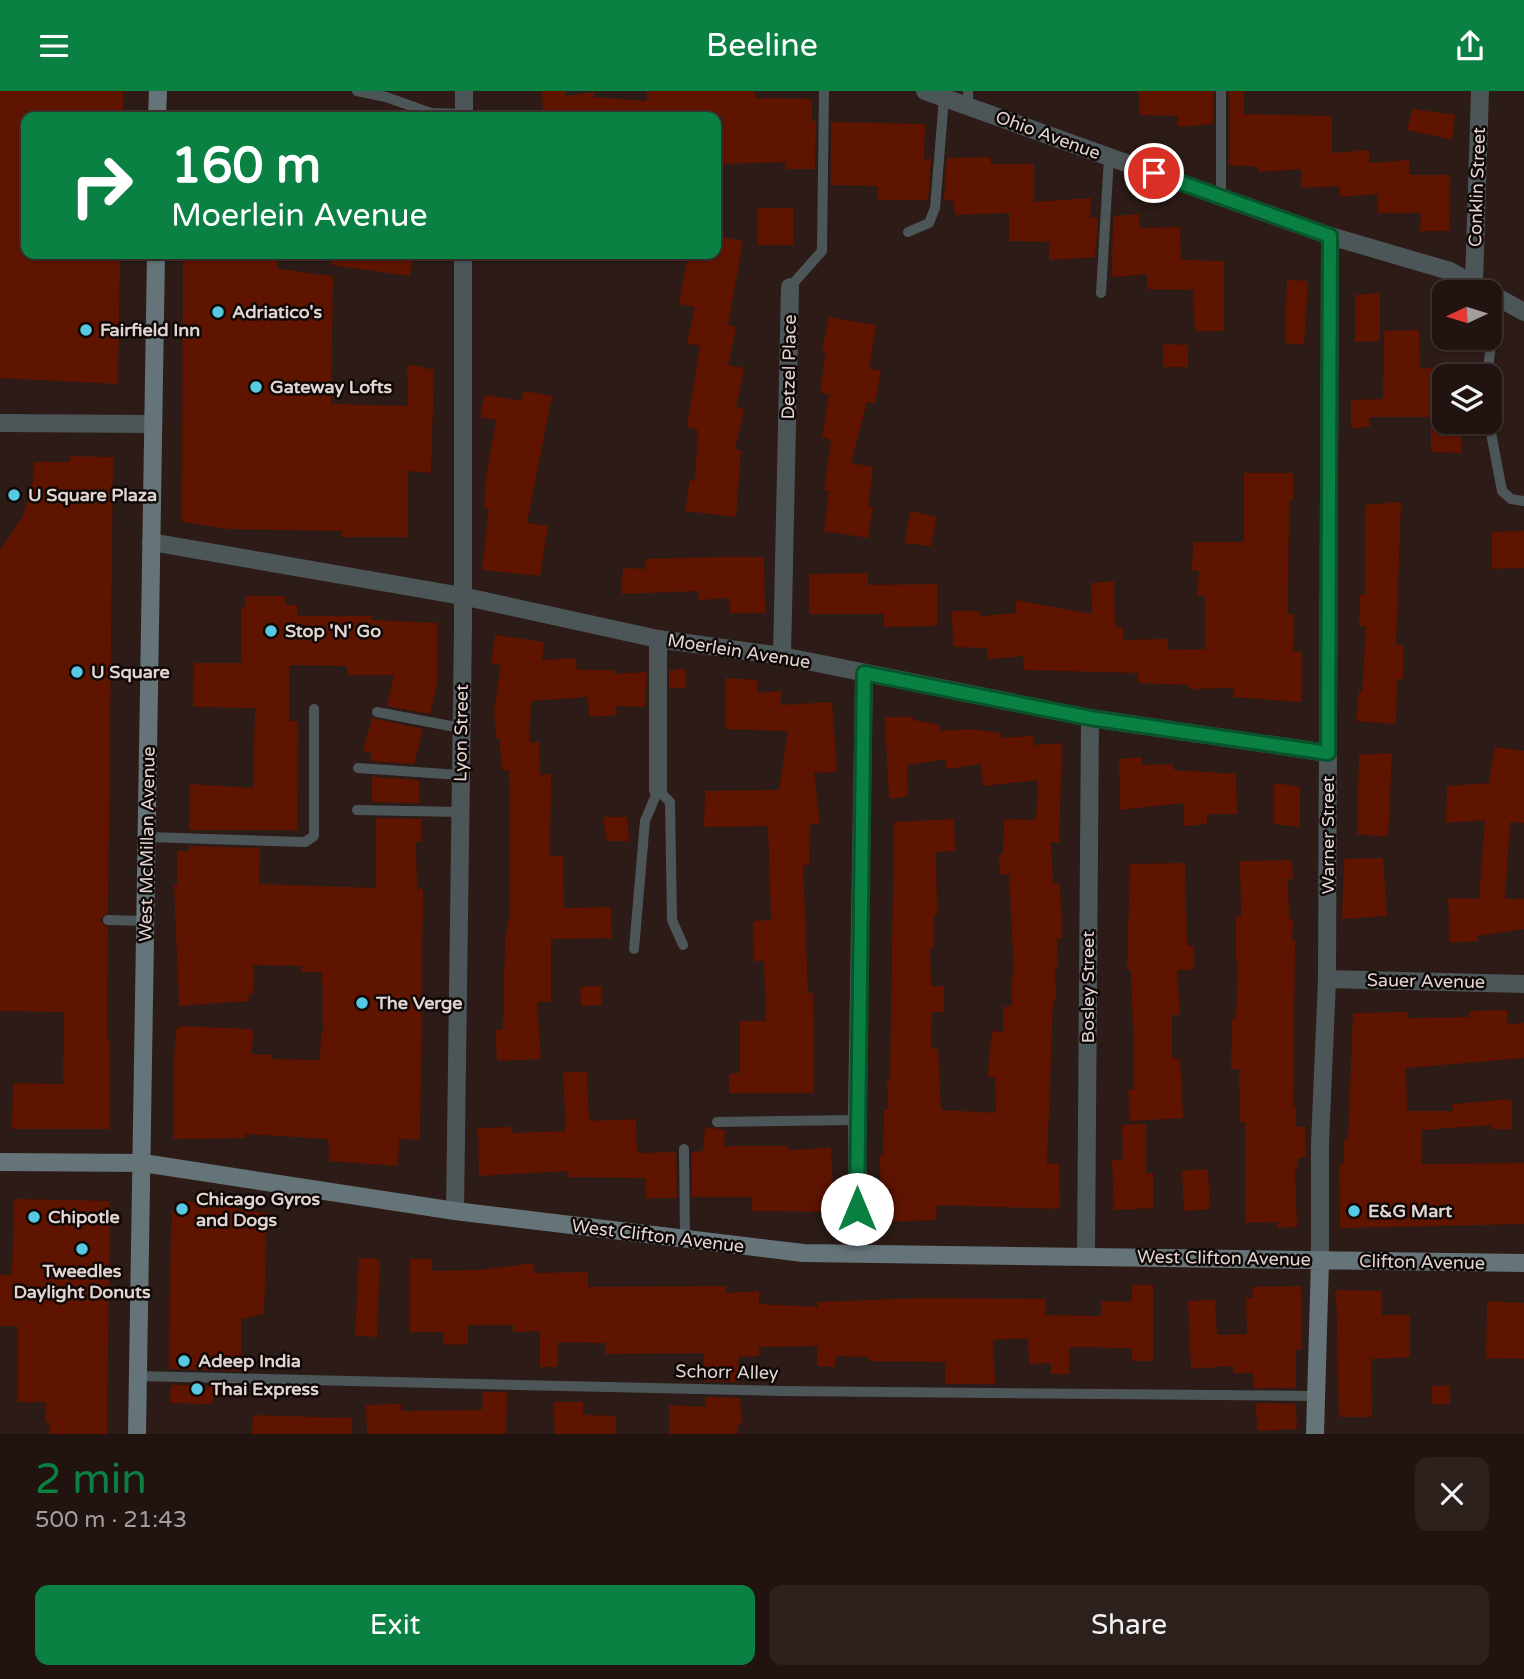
<!DOCTYPE html>
<meta charset="utf-8">
<style>
body{margin:0;font-family:"Varela Round",sans-serif;background:#2d211e;color:#f1f3f6;height:100vh;display:flex;flex-direction:column;font-size:26px;white-space:nowrap}
*{box-sizing:border-box;margin:0}
p{font-size:23px;color:#a29e9f}
.icon{flex:none;width:38px;height:38px;fill:none;stroke:currentColor;stroke-width:2;stroke-linecap:round;stroke-linejoin:round}
.map{position:relative;height:1343px;overflow:hidden}
.drawer{display:flex;flex-direction:column;background:#211410;flex:1}
.drawer>*{flex:none}
.hud{position:absolute;left:21px;top:21px;width:700px;height:147px;border-radius:14px;box-shadow:0 2px 5px #0004,0 0 0 2px #3e3330;background:#0b8043;color:#fff;overflow:hidden}
.needle{width:46px;rotate:266deg}
.controls{position:absolute;left:1432px;top:189px;display:grid;gap:14px}
.controls a{display:grid;place-items:center;width:70px;height:70px;border-radius:14px;background:#211410;box-shadow:0 2px 5px #0004,0 0 0 2px #3e3330;font-size:35px}
.pin{position:absolute;display:grid;place-items:center;width:60px;height:60px;color:#fff;margin:-30px;border:4px solid #fff;border-radius:50%;box-shadow:0 2px 7px #0007}
.me{position:absolute;width:77px;margin:-38px;rotate:0deg;stroke-linejoin:round;filter:drop-shadow(0 0 5px #0008)}
.turn{display:flex;align-items:center;gap:24px;height:147px;padding:0 35px;font-size:32px}
.turn .icon{width:91px;height:91px;stroke-width:2.5}
.turn b{display:block;font-size:49px;line-height:60px}
.round{display:grid;place-items:center;flex:none;width:74px;height:74px;border-radius:14px;background:#2d211e}
.head{display:flex;align-items:center;justify-content:space-between;height:119px;padding:0 35px}
h1{font-size:42px;font-weight:600;line-height:52px;color:#0b8043}
.primary-button{display:flex;gap:14px;margin-top:auto;padding:14px 35px}
.primary-button a{flex:1;height:80px;border-radius:14px;background:#0b8043;color:#fff;font-size:28px;font-weight:600;line-height:80px;text-align:center}
.primary-button a+a{background:#2d211e;color:#f1f3f6}
header{display:flex;justify-content:space-between;align-items:center;height:91px;padding:0 35px;background:#0b8043;color:#fff;font-size:32px;font-weight:600}
.map>svg:first-child{display:block}
.building{fill:#5f1400}
.lines{fill:none;stroke-linecap:round;stroke-linejoin:round}
.lane{stroke:#4c5558;stroke-width:10}
.street{stroke:#4c5558;stroke-width:18}
.secondary{stroke:#647478;stroke-width:18}
.route-casing{stroke:#07532c;stroke-width:18}
.route{stroke:#0b8043;stroke-width:12}
.poi-dot{fill:#57c9e2;stroke:#0f0806;stroke-width:2.5}
.labels{text-anchor:middle;dominant-baseline:central;stroke-width:5;stroke-linejoin:round;paint-order:stroke}
.street-label{font-size:18px;fill:#e1d5d1;stroke:#0f0806}
.poi-label{font-size:18px;font-weight:bold;fill:#e1d5d1;stroke:#0f0806;text-anchor:start}
</style>
<header><svg class="icon" aria-label="menu" viewBox="0 0 24 24"><path d="M4 6h16M4 12h16M4 18h16"/></svg>Beeline<svg class="icon" aria-label="share" viewBox="0 0 24 24"><path d="M12 15V3M7 8l5-5 5 5M5 13v7h14v-7"/></svg></header>
<div class="map">
<svg width="1524" height="1343" viewBox="0 0 1524 1343">
<rect width="100%" height="100%" fill="#2c1b16"/>
<path class="building" d="M 0,0 L 123,0 L 123,26 L 26,26 L 26,163 L 120,163 L 118,293 L 0,287 Z
M 542,0 L 566,0 L 566,5 L 594,1 L 594,6 L 647,10 L 647,0 L 755,0 L 755,7 L 812,8 L 812,30 L 816,30 L 815,78 L 786,78 L 786,71 L 723,73 L 723,26 L 543,26 Z
M 1139,0 L 1213,0 L 1213,33 L 1178,36 L 1178,25 L 1139,24 Z
M 1229,0 L 1244,0 L 1244,23 L 1332,25 L 1332,62 L 1369,59 L 1369,72 L 1409,69 L 1409,84 L 1450,84 L 1449,140 L 1420,140 L 1421,122 L 1378,122 L 1378,103 L 1340,106 L 1340,95 L 1301,97 L 1301,78 L 1258,81 L 1258,76 L 1229,74 Z
M 1412,18 L 1455,24 L 1452,49 L 1407,39 Z
M 831,31 L 925,33 L 924,68 L 931,68 L 928,109 L 877,109 L 878,95 L 831,94 Z
M 990,66 L 991,73 L 1034,73 L 1034,111 L 1091,107 L 1090,127 L 1098,126 L 1095,166 L 1049,169 L 1049,151 L 1009,150 L 1009,122 L 955,124 L 954,110 L 944,109 L 947,67 Z
M 758,117 L 793,117 L 793,154 L 758,154 Z
M 1140,123 L 1139,137 L 1180,136 L 1181,169 L 1224,170 L 1224,240 L 1195,240 L 1193,199 L 1147,198 L 1147,183 L 1112,186 L 1113,125 Z
M 716,145 L 743,150 L 728,234 L 736,236 L 728,274 L 744,277 L 736,316 L 744,318 L 735,358 L 741,359 L 736,426 L 685,420 L 690,389 L 695,390 L 698,339 L 687,336 L 700,255 L 687,252 L 695,216 L 679,213 L 688,163 L 716,163 Z
M 183,163 L 241,163 L 241,169 L 277,169 L 278,178 L 333,185 L 331,313 L 408,315 L 407,273 L 434,279 L 431,382 L 408,380 L 408,446 L 342,446 L 342,440 L 229,438 L 182,431 Z
M 331,163 L 413,163 L 410,185 L 331,174 Z
M 1287,189 L 1308,190 L 1304,254 L 1285,252 Z
M 1380,202 L 1380,250 L 1355,251 L 1355,204 Z
M 829,226 L 876,234 L 869,278 L 881,280 L 875,312 L 867,311 L 851,372 L 873,376 L 868,415 L 873,416 L 868,447 L 824,440 L 829,400 L 824,399 L 831,349 L 822,346 L 829,303 L 820,302 L 826,261 L 822,260 Z
M 1419,239 L 1420,278 L 1444,275 L 1444,326 L 1369,326 L 1370,336 L 1351,337 L 1351,309 L 1383,308 L 1384,240 Z
M 1163,253 L 1188,254 L 1188,276 L 1163,276 Z
M 523,300 L 552,305 L 527,432 L 548,435 L 540,485 L 482,479 L 489,418 L 484,417 L 486,387 L 496,329 L 480,326 L 484,304 L 522,310 Z
M 1431,331 L 1462,331 L 1461,362 L 1431,361 Z
M 70,365 L 113,366 L 108,821 L 100,829 L 108,837 L 107,948 L 110,948 L 110,1038 L 12,1038 L 13,992 L 63,993 L 64,921 L 0,920 L 0,459 L 22,427 L 33,390 L 34,371 L 70,371 Z
M 1244,382 L 1293,382 L 1293,409 L 1289,409 L 1288,523 L 1294,523 L 1293,561 L 1302,561 L 1301,611 L 1234,606 L 1234,597 L 1189,598 L 1189,594 L 1138,592 L 1138,582 L 1024,579 L 1023,565 L 988,568 L 987,557 L 954,556 L 951,520 L 980,520 L 980,525 L 1016,522 L 1016,509 L 1092,523 L 1091,492 L 1114,490 L 1115,536 L 1123,536 L 1123,549 L 1168,548 L 1168,559 L 1205,558 L 1205,505 L 1197,505 L 1199,480 L 1192,480 L 1193,451 L 1244,451 Z
M 1401,411 L 1396,554 L 1403,554 L 1403,588 L 1397,588 L 1396,633 L 1356,630 L 1359,600 L 1362,601 L 1366,535 L 1359,535 L 1360,503 L 1365,504 L 1365,414 Z
M 910,420 L 936,426 L 931,455 L 905,452 Z
M 1524,440 L 1524,477 L 1492,478 L 1492,441 Z
M 718,466 L 764,466 L 765,522 L 730,522 L 730,507 L 699,509 L 698,500 L 621,503 L 623,477 L 646,478 L 645,468 Z
M 868,482 L 868,494 L 937,493 L 937,535 L 884,536 L 884,523 L 809,523 L 809,483 Z
M 245,505 L 285,505 L 285,514 L 297,514 L 297,525 L 372,525 L 372,529 L 437,532 L 437,594 L 430,623 L 387,615 L 394,584 L 347,584 L 347,575 L 289,574 L 289,630 L 298,630 L 297,739 L 189,739 L 190,693 L 253,697 L 255,617 L 193,616 L 194,572 L 241,572 L 241,516 L 245,516 Z
M 495,544 L 544,551 L 542,569 L 576,567 L 577,579 L 614,579 L 614,583 L 647,581 L 645,616 L 616,615 L 617,624 L 589,626 L 588,606 L 531,610 L 529,651 L 539,651 L 540,684 L 551,683 L 550,765 L 563,764 L 564,817 L 611,816 L 612,847 L 551,848 L 551,911 L 537,911 L 541,968 L 497,970 L 495,939 L 503,938 L 505,850 L 510,821 L 509,679 L 502,679 L 499,647 L 496,647 L 494,619 L 501,574 L 491,573 Z
M 685,578 L 686,597 L 669,597 L 669,579 Z
M 725,587 L 757,589 L 757,602 L 782,600 L 780,614 L 832,611 L 837,681 L 814,682 L 820,733 L 810,733 L 809,774 L 803,774 L 808,902 L 813,902 L 814,1002 L 729,1002 L 729,983 L 740,982 L 740,930 L 766,930 L 764,870 L 754,870 L 753,830 L 771,829 L 768,735 L 704,736 L 705,700 L 779,699 L 788,640 L 726,638 Z
M 885,626 L 913,626 L 913,629 L 940,634 L 940,640 L 971,638 L 1001,642 L 1001,647 L 1033,645 L 1034,654 L 1062,652 L 1059,751 L 1051,751 L 1053,792 L 1060,792 L 1062,847 L 1057,847 L 1058,878 L 1055,878 L 1056,909 L 1053,910 L 1047,1073 L 1059,1072 L 1060,1118 L 937,1114 L 936,1129 L 881,1131 L 880,1064 L 883,1064 L 884,1019 L 888,1019 L 887,990 L 890,990 L 894,731 L 954,728 L 955,760 L 936,761 L 937,823 L 934,824 L 934,857 L 930,857 L 931,895 L 944,895 L 944,921 L 932,921 L 931,958 L 938,957 L 941,1019 L 996,1022 L 995,987 L 988,986 L 989,965 L 992,940 L 1003,941 L 1003,916 L 1012,915 L 1011,886 L 1014,886 L 1009,783 L 1000,784 L 999,763 L 1003,763 L 1004,728 L 1036,729 L 1038,689 L 983,695 L 981,673 L 946,678 L 946,668 L 907,674 L 908,705 L 889,708 Z
M 372,627 L 423,638 L 414,673 L 371,670 L 371,662 L 363,660 Z
M 1495,656 L 1524,660 L 1524,732 L 1510,731 L 1505,808 L 1524,808 L 1524,838 L 1478,845 L 1478,850 L 1450,852 L 1448,807 L 1479,808 L 1485,729 L 1446,732 L 1447,695 L 1489,692 Z
M 1392,662 L 1388,746 L 1357,743 L 1359,664 Z
M 1142,666 L 1142,674 L 1173,673 L 1174,679 L 1236,683 L 1237,723 L 1207,723 L 1207,733 L 1184,735 L 1183,712 L 1120,719 L 1119,668 Z
M 372,686 L 419,689 L 419,712 L 372,711 Z
M 1274,692 L 1300,696 L 1300,736 L 1274,733 Z
M 603,726 L 627,726 L 629,750 L 607,750 Z
M 376,727 L 421,728 L 421,751 L 416,751 L 417,798 L 423,798 L 420,1049 L 399,1048 L 398,1075 L 330,1070 L 328,1048 L 245,1043 L 245,1047 L 173,1048 L 174,968 L 176,939 L 179,935 L 249,938 L 253,940 L 252,963 L 272,964 L 272,968 L 320,969 L 321,941 L 323,941 L 322,881 L 302,881 L 302,875 L 254,874 L 253,903 L 249,903 L 249,910 L 179,915 L 174,794 L 177,794 L 177,760 L 189,760 L 189,755 L 260,757 L 259,793 L 376,797 Z
M 1383,767 L 1387,825 L 1342,828 L 1344,768 Z
M 1292,769 L 1293,788 L 1288,788 L 1289,828 L 1293,828 L 1292,849 L 1295,849 L 1293,1015 L 1296,1015 L 1296,1036 L 1305,1036 L 1306,1066 L 1298,1067 L 1298,1079 L 1295,1079 L 1297,1136 L 1278,1137 L 1278,1131 L 1245,1132 L 1245,1031 L 1240,1031 L 1239,978 L 1231,978 L 1232,928 L 1236,928 L 1238,869 L 1236,869 L 1236,825 L 1241,826 L 1240,770 Z
M 1185,772 L 1187,855 L 1194,855 L 1194,879 L 1177,879 L 1180,924 L 1172,924 L 1172,966 L 1180,969 L 1183,1027 L 1130,1030 L 1128,999 L 1133,999 L 1134,968 L 1131,879 L 1127,879 L 1130,773 Z
M 601,895 L 602,914 L 581,915 L 580,896 Z
M 1507,919 L 1507,933 L 1524,932 L 1524,967 L 1406,977 L 1407,1020 L 1453,1020 L 1452,1013 L 1512,1008 L 1512,1038 L 1491,1038 L 1491,1034 L 1422,1039 L 1422,1073 L 1524,1072 L 1524,1133 L 1340,1137 L 1339,1073 L 1344,1073 L 1344,1050 L 1348,1049 L 1353,922 L 1408,921 L 1408,927 L 1469,926 L 1469,920 Z
M 563,981 L 587,981 L 589,1030 L 636,1028 L 637,1062 L 676,1061 L 677,1107 L 646,1107 L 646,1087 L 568,1086 L 567,1080 L 479,1085 L 478,1037 L 511,1036 L 512,1042 L 566,1040 Z
M 1146,1033 L 1146,1082 L 1153,1082 L 1153,1117 L 1114,1119 L 1112,1069 L 1123,1068 L 1122,1034 Z
M 705,1036 L 725,1039 L 724,1055 L 788,1055 L 788,1059 L 831,1057 L 834,1121 L 752,1120 L 752,1106 L 692,1106 L 692,1061 L 703,1060 Z
M 1208,1078 L 1210,1118 L 1184,1120 L 1182,1080 Z
M 14,1108 L 110,1110 L 107,1343 L 50,1343 L 50,1331 L 45,1331 L 46,1311 L 18,1311 L 18,1235 L 0,1235 L 0,1184 L 12,1184 Z
M 180,1109 L 267,1122 L 264,1223 L 241,1228 L 241,1280 L 169,1278 L 171,1138 L 173,1115 Z
M 359,1167 L 380,1168 L 377,1246 L 355,1245 Z
M 410,1168 L 432,1168 L 432,1180 L 478,1179 L 534,1172 L 534,1182 L 588,1181 L 588,1196 L 726,1195 L 726,1202 L 759,1200 L 759,1213 L 818,1216 L 818,1211 L 918,1207 L 1045,1208 L 1046,1224 L 1101,1225 L 1101,1210 L 1132,1211 L 1132,1194 L 1153,1194 L 1153,1270 L 1132,1270 L 1132,1257 L 1069,1256 L 1069,1283 L 1051,1283 L 1051,1272 L 1029,1273 L 1028,1247 L 993,1249 L 995,1293 L 945,1293 L 945,1271 L 869,1270 L 870,1266 L 835,1265 L 835,1276 L 817,1275 L 817,1255 L 759,1256 L 759,1265 L 738,1266 L 739,1291 L 704,1290 L 704,1262 L 605,1263 L 605,1252 L 558,1251 L 558,1276 L 540,1276 L 540,1240 L 513,1241 L 513,1234 L 468,1234 L 468,1253 L 443,1254 L 443,1241 L 410,1241 Z
M 1301,1195 L 1302,1259 L 1296,1259 L 1296,1297 L 1254,1297 L 1254,1282 L 1233,1282 L 1233,1275 L 1191,1278 L 1188,1210 L 1215,1209 L 1217,1244 L 1247,1243 L 1246,1207 L 1253,1207 L 1252,1196 Z
M 1336,1199 L 1382,1200 L 1382,1224 L 1410,1224 L 1410,1266 L 1371,1268 L 1372,1326 L 1339,1326 Z
M 1487,1210 L 1524,1212 L 1524,1268 L 1486,1267 Z
M 171,1294 L 223,1295 L 223,1304 L 213,1303 L 213,1313 L 170,1312 Z
M 1432,1295 L 1450,1295 L 1450,1313 L 1432,1313 Z
M 483,1301 L 507,1301 L 506,1343 L 367,1343 L 366,1314 L 401,1313 L 401,1320 L 482,1319 Z
M 705,1306 L 740,1307 L 742,1334 L 738,1334 L 738,1343 L 669,1343 L 669,1314 L 705,1316 Z
M 553,1311 L 583,1311 L 583,1324 L 616,1325 L 616,1343 L 555,1343 Z
M 1256,1312 L 1296,1313 L 1297,1338 L 1257,1340 Z
M 253,1324 L 352,1327 L 352,1343 L 252,1343 Z"/>
<g class="lines">
<path class="lane" d="M 357,0 L 386,6 L 431,22 L 464,23
M 968,0 L 968,15
M 1221,106 L 1221,0
M 908,141 L 929,132 L 935,117 L 944,7
M 790,196 L 822,160 L 824,0
M 1101,202 L 1109,66
M 1487,285 L 1497,205
M 1489,331 L 1502,400 L 1511,408 L 1524,410
M 377,621 L 461,637
M 358,677 L 460,684
M 357,719 L 460,721
M 147,746 L 305,751 L 314,745 L 314,618
M 108,829 L 146,830
M 634,858 L 645,730 L 658,699 L 670,711 L 672,829 L 683,854
M 717,1031 L 857,1029
M 684,1058 L 685,1148
M 137,1285 L 781,1300 L 1315,1305"/>
<path class="street" d="M 925,0 L 1330,145 L 1450,180 L 1524,221
M 464,26 L 464,0
M 1474,192 L 1480,0
M 0,332 L 153,333
M 151,451 L 462,505 L 658,548 L 782,565 L 1090,627 L 1328,662
M 782,565 L 790,196
M 658,699 L 658,548
M 1327,888 L 1524,893
M 455,1120 L 463,535 L 463,163
M 858,1162 L 857,1021 L 864,582
M 1086,1164 L 1090,627
M 1320,1170 L 1320,1053 L 1327,888 L 1330,145"/>
<path class="secondary" d="M 157,26 L 158,0
M 0,1071 L 143,1072 L 455,1120 L 803,1162 L 1524,1172
M 137,1343 L 156,163
M 1315,1343 L 1320,1170"/>
</g>
<g class="lines">
<g class="route-casing">
<path id="route" d="M 857,1118 L 864,582 L 1090,627 L 1328,662 L 1330,145 L 1154,82"/>
</g>
<use href="#route" class="route"/>
</g>
<g class="poi-dot">
<circle cx="218" cy="221" r="7"/>
<circle cx="86" cy="239" r="7"/>
<circle cx="256" cy="296" r="7"/>
<circle cx="14" cy="404" r="7"/>
<circle cx="271" cy="540" r="7"/>
<circle cx="77" cy="581" r="7"/>
<circle cx="362" cy="912" r="7"/>
<circle cx="182" cy="1118" r="7"/>
<circle cx="1354" cy="1120" r="7"/>
<circle cx="34" cy="1126" r="7"/>
<circle cx="82" cy="1158" r="7"/>
<circle cx="184" cy="1270" r="7"/>
<circle cx="197" cy="1298" r="7"/>
</g>
<g class="labels">
<g class="street-label">
<text transform="translate(1048 44) rotate(20)">Ohio Avenue</text>
<text transform="translate(1477 96) rotate(-88)">Conklin Street</text>
<text transform="translate(789 276) rotate(-89)">Detzel Place</text>
<text transform="translate(739 560) rotate(9)">Moerlein Avenue</text>
<text transform="translate(461 642) rotate(-89)">Lyon Street</text>
<text transform="translate(1328 744) rotate(-90)">Warner Street</text>
<text transform="translate(147 753) rotate(-89)">West McMillan Avenue</text>
<text transform="translate(1426 890) rotate(1)">Sauer Avenue</text>
<text transform="translate(1088 896) rotate(-90)">Bosley Street</text>
<text transform="translate(658 1145) rotate(7)">West Clifton Avenue</text>
<text transform="translate(1224 1167) rotate(1)">West Clifton Avenue</text>
<text transform="translate(1422 1171) rotate(1)">Clifton Avenue</text>
<text transform="translate(727 1281) rotate(1)">Schorr Alley</text>
</g>
<g class="poi-label">
<text x="232" y="221">Adriatico's</text>
<text x="100" y="239">Fairfield Inn</text>
<text x="270" y="296">Gateway Lofts</text>
<text x="28" y="404">U Square Plaza</text>
<text x="285" y="540">Stop 'N' Go</text>
<text x="91" y="581">U Square</text>
<text x="376" y="912">The Verge</text>
<text x="196" y="1108">Chicago Gyros<tspan x="196" dy="21">and Dogs</tspan></text>
<text x="1368" y="1120">E&amp;G Mart</text>
<text x="48" y="1126">Chipotle</text>
<text x="82" y="1180" text-anchor="middle">Tweedles<tspan x="82" dy="21">Daylight Donuts</tspan></text>
<text x="198" y="1270">Adeep India</text>
<text x="211" y="1298">Thai Express</text>
</g>
</g>
</svg>
<div class="controls">
<a><svg class="needle" viewBox="-14 -14 28 28"><path d="M0-13l5 13h-10z" fill="#e53935"/><path d="M0 13l5-13h-10z" fill="#a29e9f"/></svg></a>
<a><svg class="icon" aria-label="layers" viewBox="0 0 24 24"><path d="M12 4l9 5-9 5-9-5zM3 14l9 5 9-5"/></svg></a>
</div>
<div class="pin" style="left:1154px;top:82px;background:#d93025"><svg class="icon" aria-label="arrive" viewBox="0 0 24 24"><path d="M6 21V4h12l-3 4 3 4H6"/></svg></div>
<svg class="me" style="left:857px;top:1118px" viewBox="-20 -20 40 40"><circle r="19" fill="#fff"/><path d="M0-13L10 11 0 6-10 11z" fill="#0b8043"/></svg>
<div class="hud">
<div class="turn"><svg class="icon" aria-label="right" viewBox="0 0 24 24"><path d="M7 20v-9h11M14 6l5 5-5 5"/></svg><div><b>160 m</b>Moerlein Avenue</div></div>
</div>
</div>
<section class="drawer">
<div class="head"><div><h1>2 min</h1><p>500 m · 21:43</p></div><a class="round"><svg class="icon" aria-label="close" viewBox="0 0 24 24"><path d="M6 6l12 12M18 6L6 18"/></svg></a></div>
<div class="primary-button"><a>Exit</a><a>Share</a></div>
</section>
